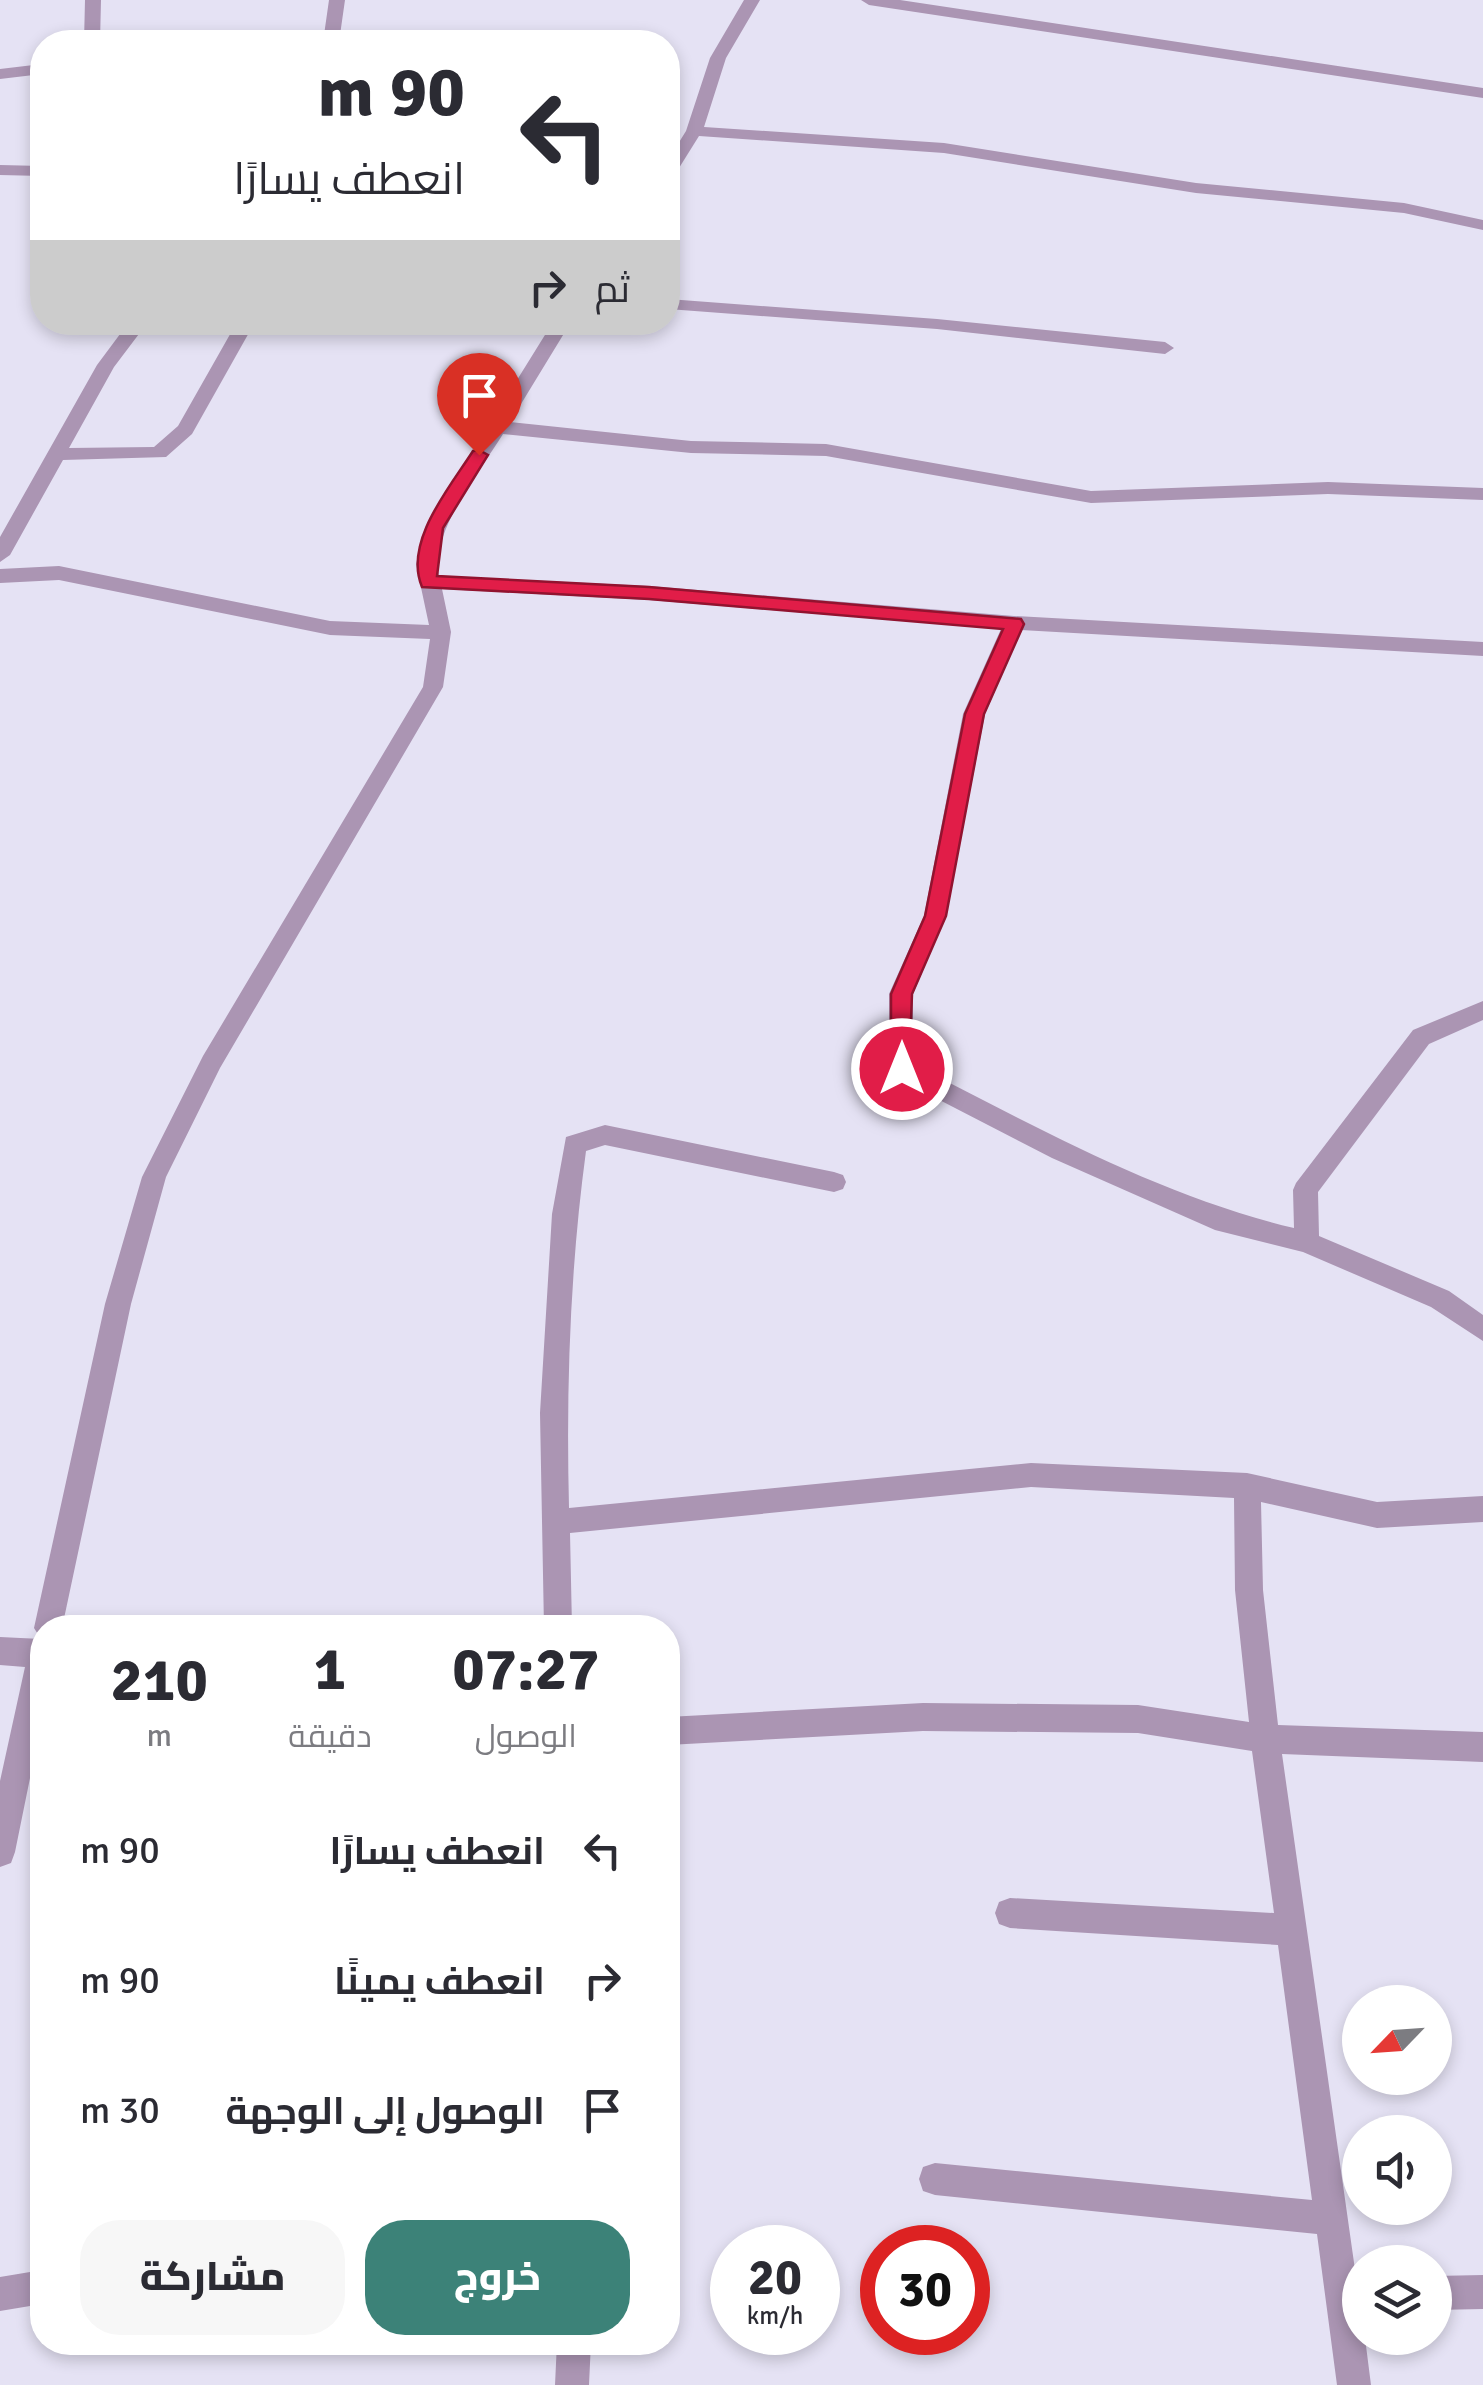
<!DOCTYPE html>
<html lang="ar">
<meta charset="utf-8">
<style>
body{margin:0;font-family:Signika,Cairo,sans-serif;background:#f7f7f7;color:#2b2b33;direction:rtl;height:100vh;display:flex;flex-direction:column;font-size:38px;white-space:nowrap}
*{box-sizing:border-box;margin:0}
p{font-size:32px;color:#7c7c81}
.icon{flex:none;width:55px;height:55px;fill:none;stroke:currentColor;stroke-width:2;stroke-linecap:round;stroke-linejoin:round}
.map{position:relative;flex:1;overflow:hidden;direction:ltr}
.side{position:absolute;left:30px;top:1615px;width:650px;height:740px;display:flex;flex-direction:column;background:#fff;border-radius:40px;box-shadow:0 5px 15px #0003;direction:rtl}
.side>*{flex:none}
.guide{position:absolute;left:30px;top:30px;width:650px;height:305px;border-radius:40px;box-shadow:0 5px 15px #0003;direction:rtl;background:#fff;color:#2b2b33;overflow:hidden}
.needle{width:65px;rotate:245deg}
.fabs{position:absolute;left:1342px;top:1985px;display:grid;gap:20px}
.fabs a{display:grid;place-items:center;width:110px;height:110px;border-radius:50%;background:#fff;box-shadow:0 5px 15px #0003;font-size:50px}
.speed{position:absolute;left:710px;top:2225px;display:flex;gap:20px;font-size:50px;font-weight:700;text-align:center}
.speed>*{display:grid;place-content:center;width:130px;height:130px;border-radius:50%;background:#fff;box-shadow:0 5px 15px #0003;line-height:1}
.speed small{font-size:25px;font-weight:400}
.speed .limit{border:15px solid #d22;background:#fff;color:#111}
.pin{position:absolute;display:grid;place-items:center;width:85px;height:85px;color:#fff;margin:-102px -42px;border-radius:50% 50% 50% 0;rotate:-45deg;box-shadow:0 0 10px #0007}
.pin .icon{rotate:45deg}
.me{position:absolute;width:110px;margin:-55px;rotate:0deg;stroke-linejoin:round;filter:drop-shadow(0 0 8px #0008)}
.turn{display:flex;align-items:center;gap:35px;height:210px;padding:0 50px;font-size:45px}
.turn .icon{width:130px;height:130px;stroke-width:2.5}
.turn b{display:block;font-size:70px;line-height:85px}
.then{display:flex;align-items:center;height:95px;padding:0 50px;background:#0003;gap:20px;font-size:38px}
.eta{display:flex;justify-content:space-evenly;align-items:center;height:170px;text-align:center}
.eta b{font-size:60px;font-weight:800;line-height:70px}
.button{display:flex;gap:20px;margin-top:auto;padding:20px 50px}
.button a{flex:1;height:115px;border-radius:40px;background:#3c8278;color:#fff;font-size:40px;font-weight:800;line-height:115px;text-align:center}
.button a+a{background:#f7f7f7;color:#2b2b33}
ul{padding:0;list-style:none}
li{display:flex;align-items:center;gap:30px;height:130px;padding:0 50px}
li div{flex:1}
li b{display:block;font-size:38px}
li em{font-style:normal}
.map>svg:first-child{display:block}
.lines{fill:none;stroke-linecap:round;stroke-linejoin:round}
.minor{fill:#ab95b3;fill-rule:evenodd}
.route{fill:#e11d48;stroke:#92132f;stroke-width:2.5}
</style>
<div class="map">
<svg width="1483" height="2385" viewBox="0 0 1483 2385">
<rect width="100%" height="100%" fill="#e5e2f4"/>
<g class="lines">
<path class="minor" d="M 85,0 L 101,0 L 100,42 L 84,42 Z
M 329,0 L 345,0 L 339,42 L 323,42 Z
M 744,0 L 760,0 L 726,58 L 704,127 L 944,143 L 1196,183 L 1404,203 L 1483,220 L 1483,230 L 1404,213 L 1196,193 L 944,153 L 699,136 L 674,176 L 668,177 L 668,160 L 686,131 L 710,58 Z
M 861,0 L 900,0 L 1483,88 L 1483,98 L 869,5 Z
M 42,64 L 42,74 L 0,79 L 0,69 Z
M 0,165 L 42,166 L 42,176 L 0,175 Z
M 668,299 L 937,319 L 1165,342 L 1174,348 L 1165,354 L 937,329 L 668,309 Z
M 129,322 L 148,322 L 114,367 L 69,448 L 154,447 L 178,426 L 237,322 L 255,322 L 192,434 L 166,457 L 63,460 L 10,555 L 0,562 L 0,537 L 97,365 Z
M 553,322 L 571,322 L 510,422 L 691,441 L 826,444 L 1091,491 L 1328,482 L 1483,488 L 1483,500 L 1328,494 L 1091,503 L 826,456 L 691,453 L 503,434 C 481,470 429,533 439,576 L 649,586 L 1014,616 L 1483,642 L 1483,656 L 1021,630 L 985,714 L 946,916 L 913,994 L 913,1064 C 1036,1127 1159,1196 1294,1228 L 1293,1190 L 1296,1183 L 1413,1030 L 1483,1001 L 1483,1020 L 1429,1044 L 1318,1192 L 1319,1236 L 1449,1291 L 1483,1315 L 1483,1341 L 1431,1307 L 1303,1252 L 1215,1230 L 1052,1158 L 893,1076 L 889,1069 L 889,994 L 924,916 L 963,714 L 1001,629 L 649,600 L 442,589 L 451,632 L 443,687 L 220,1068 L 166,1177 L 131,1304 L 62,1628 L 42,1628 L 42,1719 L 15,1852 L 11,1863 L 0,1867 L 0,1781 L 25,1667 L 0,1665 L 0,1637 L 41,1639 L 34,1628 L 105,1304 L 142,1177 L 203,1056 L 423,687 L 430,639 L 330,635 L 59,580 L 0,583 L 0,569 L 59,566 L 330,621 L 429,625 L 416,564 L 425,528 Z
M 605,1125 L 834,1172 L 843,1175 L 846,1182 L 843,1189 L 834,1192 L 605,1145 L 586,1151 C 570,1269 566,1389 569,1508 L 1031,1463 L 1247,1473 L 1377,1502 L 1483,1496 L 1483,1522 L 1377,1528 L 1261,1502 L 1263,1590 L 1278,1725 L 1483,1732 L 1483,1762 L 1282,1754 L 1360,2305 L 1360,2338 L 1365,2338 L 1371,2385 L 1337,2385 L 1317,2234 L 935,2195 L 923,2191 L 919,2179 L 923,2167 L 935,2163 L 1312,2200 L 1278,1945 L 1010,1928 L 999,1924 L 995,1913 L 999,1902 L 1010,1898 L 1274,1913 L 1252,1751 L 1138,1733 L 923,1731 L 668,1745 L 668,1717 L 923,1703 L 1138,1705 L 1249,1722 L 1235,1590 L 1234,1498 L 1031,1487 L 570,1533 L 572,1628 L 544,1628 L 540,1413 L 552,1214 L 566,1137 Z
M 42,2270 L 42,2304 L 0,2311 L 0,2277 Z
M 1483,2275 L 1483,2309 L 1435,2310 L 1435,2276 Z
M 557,2342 L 591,2342 L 589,2385 L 555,2385 Z"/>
</g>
<path class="route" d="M 479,450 L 488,455 L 443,528 L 437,576 L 649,587 L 1021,619 L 1024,624 L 984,714 L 946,916 L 912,994 L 909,1075 L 894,1075 L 891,1069 L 891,994 L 925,916 L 965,714 L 1003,629 L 649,599 L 422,587 C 403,542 450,487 473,451 Z"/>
</svg>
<div class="fabs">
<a><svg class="needle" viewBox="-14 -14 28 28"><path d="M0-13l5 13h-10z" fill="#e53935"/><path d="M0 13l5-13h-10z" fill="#7c7c81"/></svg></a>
<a><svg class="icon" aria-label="sound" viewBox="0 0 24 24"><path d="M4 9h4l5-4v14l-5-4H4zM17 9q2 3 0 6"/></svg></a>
<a><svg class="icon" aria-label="layers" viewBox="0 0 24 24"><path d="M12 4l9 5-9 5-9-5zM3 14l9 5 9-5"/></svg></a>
</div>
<div class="speed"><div>20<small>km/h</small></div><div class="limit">30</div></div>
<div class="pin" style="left:479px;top:455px;background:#d93025"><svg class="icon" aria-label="arrive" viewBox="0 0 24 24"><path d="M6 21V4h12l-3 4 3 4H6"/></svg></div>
<svg class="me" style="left:902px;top:1069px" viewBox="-20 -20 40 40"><circle r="17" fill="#e11d48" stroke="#fff" stroke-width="3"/><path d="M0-11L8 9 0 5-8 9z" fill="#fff"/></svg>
<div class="guide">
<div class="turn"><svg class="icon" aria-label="left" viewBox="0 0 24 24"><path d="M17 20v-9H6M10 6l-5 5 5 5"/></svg><div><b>90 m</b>انعطف يسارًا</div></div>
<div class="then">ثم<svg class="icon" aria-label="right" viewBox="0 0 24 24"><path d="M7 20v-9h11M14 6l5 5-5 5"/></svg></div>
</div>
<section class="side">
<div class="eta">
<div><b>07:27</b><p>الوصول</p></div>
<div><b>1</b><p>دقيقة</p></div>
<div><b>210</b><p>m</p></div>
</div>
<ul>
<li><svg class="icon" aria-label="left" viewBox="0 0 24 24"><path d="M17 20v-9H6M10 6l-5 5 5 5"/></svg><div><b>انعطف يسارًا</b></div><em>90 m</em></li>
<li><svg class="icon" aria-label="right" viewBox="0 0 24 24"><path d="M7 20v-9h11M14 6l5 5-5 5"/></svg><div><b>انعطف يمينًا</b></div><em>90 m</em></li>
<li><svg class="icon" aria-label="arrive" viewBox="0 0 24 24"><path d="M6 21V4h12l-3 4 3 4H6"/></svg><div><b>الوصول إلى الوجهة</b></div><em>30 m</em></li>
</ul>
<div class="button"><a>خروج</a><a>مشاركة</a></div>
</section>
</div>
